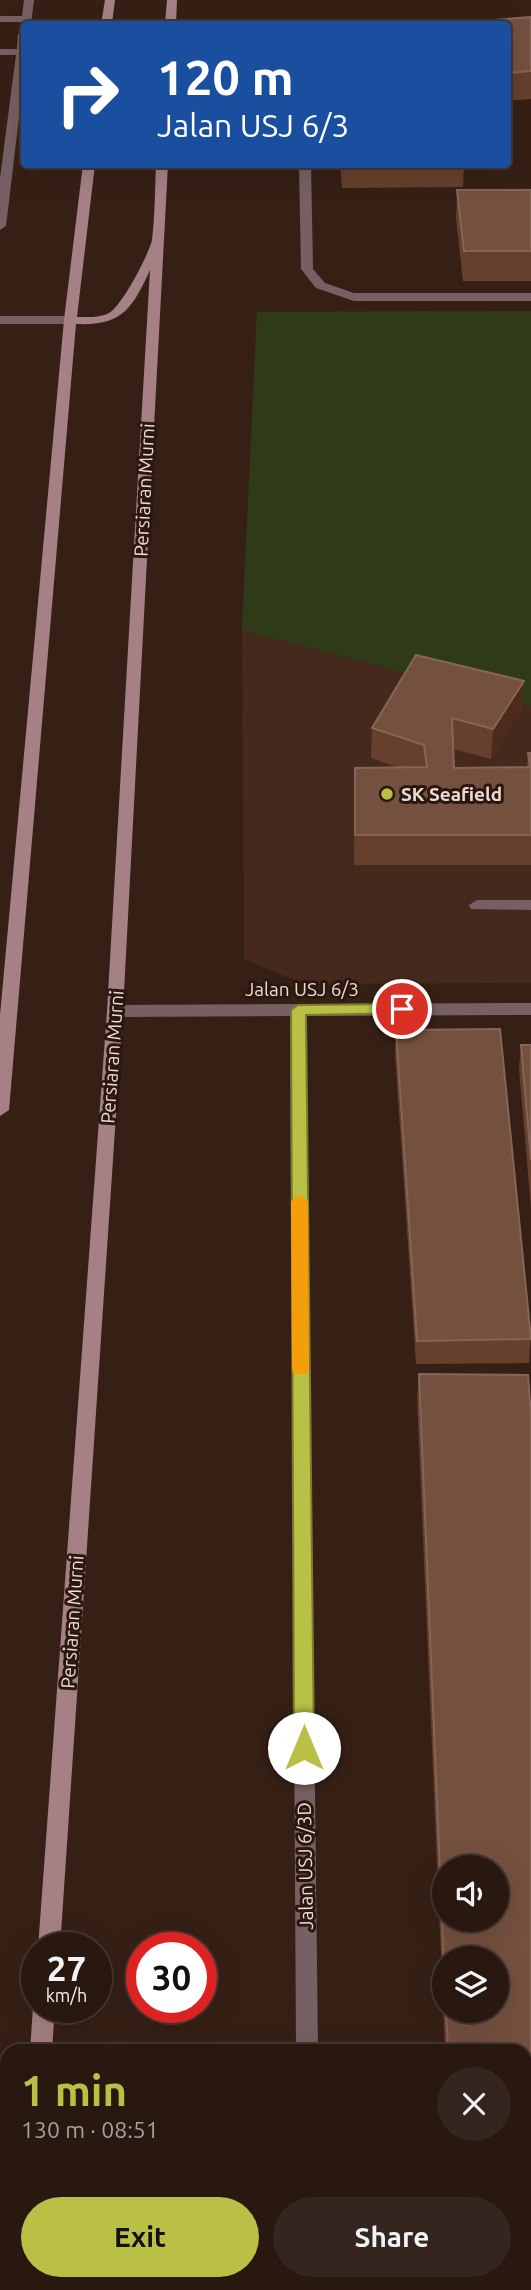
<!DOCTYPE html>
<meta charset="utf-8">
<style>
body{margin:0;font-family:Ubuntu,sans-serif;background:#34251e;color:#f1f3f6;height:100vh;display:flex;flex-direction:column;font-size:26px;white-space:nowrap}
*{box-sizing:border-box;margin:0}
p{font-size:23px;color:#a5a09f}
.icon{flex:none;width:38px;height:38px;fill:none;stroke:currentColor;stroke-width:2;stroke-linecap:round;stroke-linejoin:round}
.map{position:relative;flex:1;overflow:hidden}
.panel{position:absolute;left:0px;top:2044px;width:532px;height:247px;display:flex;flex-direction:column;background:#281810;border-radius:21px 21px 0 0;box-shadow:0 7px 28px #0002,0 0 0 2px #443730}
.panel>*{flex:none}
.top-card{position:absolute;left:21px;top:21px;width:490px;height:147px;border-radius:7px;box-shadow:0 7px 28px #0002,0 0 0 2px #443730;background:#1a4fa0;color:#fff;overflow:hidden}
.buttons{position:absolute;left:432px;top:1855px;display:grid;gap:14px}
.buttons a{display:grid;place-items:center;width:77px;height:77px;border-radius:50%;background:#281810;box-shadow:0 7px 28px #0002,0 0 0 2px #443730;font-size:35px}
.speed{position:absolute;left:21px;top:1932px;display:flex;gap:14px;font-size:35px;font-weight:700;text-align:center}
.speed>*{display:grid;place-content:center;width:91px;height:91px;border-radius:50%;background:#281810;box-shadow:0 7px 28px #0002,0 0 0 2px #443730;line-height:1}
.speed small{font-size:18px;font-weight:400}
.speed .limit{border:10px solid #d22;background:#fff;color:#111}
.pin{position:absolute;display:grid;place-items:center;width:60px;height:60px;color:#fff;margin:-30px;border:4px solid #fff;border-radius:50%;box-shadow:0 2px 7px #0007}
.me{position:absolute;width:77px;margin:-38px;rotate:0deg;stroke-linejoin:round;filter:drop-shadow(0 0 5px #0008)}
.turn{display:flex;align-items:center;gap:24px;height:147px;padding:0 21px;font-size:32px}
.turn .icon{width:91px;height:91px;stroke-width:2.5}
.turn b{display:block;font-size:49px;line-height:60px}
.round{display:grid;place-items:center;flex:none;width:74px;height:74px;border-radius:37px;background:#34251e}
.headline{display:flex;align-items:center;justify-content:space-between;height:119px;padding:0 21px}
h1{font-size:42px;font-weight:700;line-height:52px;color:#bac045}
.button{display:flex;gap:14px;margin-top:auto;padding:14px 21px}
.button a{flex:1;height:80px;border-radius:42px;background:#bac045;color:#111;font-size:28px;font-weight:700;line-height:80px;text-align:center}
.button a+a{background:#34251e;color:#f1f3f6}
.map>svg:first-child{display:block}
.built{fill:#44291c}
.green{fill:#2e3a18}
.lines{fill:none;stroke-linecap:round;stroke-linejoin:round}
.service{fill:#776063;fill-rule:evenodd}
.minor{fill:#776063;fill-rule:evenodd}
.secondary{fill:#a58085;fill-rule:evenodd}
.wall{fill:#663f2d;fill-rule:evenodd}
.shaded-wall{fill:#4d2b1c}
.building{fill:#74503f;stroke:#876556;stroke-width:2;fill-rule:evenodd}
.route{fill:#bac045;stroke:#797d2d;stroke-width:2}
.slow{fill:#f59e0b}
.poi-dot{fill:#bac045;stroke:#2b170d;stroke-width:2.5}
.labels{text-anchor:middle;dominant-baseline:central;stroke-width:6;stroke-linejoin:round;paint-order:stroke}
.street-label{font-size:19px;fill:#eadbd4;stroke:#2b170d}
.poi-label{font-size:19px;font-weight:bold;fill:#eadbd4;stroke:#2b170d;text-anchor:start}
</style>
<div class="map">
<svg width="531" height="2290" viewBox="0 0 531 2290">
<rect width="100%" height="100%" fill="#362016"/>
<path class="built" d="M 531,311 L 531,983 L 303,984 L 244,959 L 242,630 L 257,312 Z"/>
<path class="green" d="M 531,311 L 531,706 L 242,630 L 257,312 Z"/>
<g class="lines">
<path class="service" d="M 338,19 L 531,19 L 531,25 L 315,24 Z
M 299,164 L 311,164 L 313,269 L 325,283 L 354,293 L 531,293 L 531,301 L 354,301 L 316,288 L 301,269 Z
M 477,900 L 531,900 L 531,910 L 471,909 L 469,905 Z
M 525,2244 L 531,2244 L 531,2266 L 525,2266 Z"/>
<path class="minor" d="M 24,0 L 34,0 L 31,24 L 24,24 L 24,27 L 21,22 L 0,22 L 0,16 L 22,16 Z
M 24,31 L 24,76 L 6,226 L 0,230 L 0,178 L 16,55 L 0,55 L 0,49 L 17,49 L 18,34 Z
M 0,316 L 70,316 L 76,320 L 70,324 L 0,324 Z
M 531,1003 L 531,1015 L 306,1016 L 318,2051 L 296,2051 L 290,1016 L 115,1017 L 107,1011 L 115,1005 Z
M 297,2284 L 321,2284 L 321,2290 L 297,2290 Z"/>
<path class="secondary" d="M 105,0 L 115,0 L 112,24 L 101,24 Z
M 167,0 L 177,0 L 176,24 L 165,24 Z
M 83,164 L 95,164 L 77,317 C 87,317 99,318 109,313 C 122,306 149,254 152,240 C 155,215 155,189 156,164 L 168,164 L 123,1011 L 60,1948 L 38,1948 L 107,1011 L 150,270 C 132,309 122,326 76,324 L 9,1110 L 0,1116 L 0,1015 L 64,320 Z
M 36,2000 L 37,2007 L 55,2007 L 52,2051 L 30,2051 L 33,2007 Z
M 13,2284 L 37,2284 L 36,2290 L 12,2290 Z"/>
</g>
<path class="wall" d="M 531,17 L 531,99 L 508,101 L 508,24 Z
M 340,164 L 464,164 L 463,187 L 342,188 Z
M 457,190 L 531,190 L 531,281 L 463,281 L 456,219 Z
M 524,681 L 521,711 L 491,759 L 453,749 L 454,768 L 527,767 L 528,753 L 531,753 L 531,865 L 354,865 L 355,768 L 400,768 L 371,758 L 372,728 Z
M 396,1030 L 531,1335 L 529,1363 L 416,1364 L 395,1054 Z
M 521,1045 L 531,1045 L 531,1208 L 519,1069 Z
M 419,1374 L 531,1417 L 531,2190 L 525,2190 L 525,2051 L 445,2051 L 417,1398 ZM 444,1958 L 497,2011 L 444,2011 Z"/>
<path class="shaded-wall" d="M 524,681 L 521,711 L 491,759 L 493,729 Z"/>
<path class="building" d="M 531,17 L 531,71 L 508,73 L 508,24 L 445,24 Z
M 457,190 L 531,190 L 531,251 L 464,251 Z
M 416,655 L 524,681 L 493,729 L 452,718 L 454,768 L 530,767 L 528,753 L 531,753 L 531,835 L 355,835 L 355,768 L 427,767 L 424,745 L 372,728 Z
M 500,1029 L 531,1339 L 417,1341 L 396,1030 Z
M 521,1045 L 531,1045 L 531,1160 Z
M 419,1374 L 528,1375 L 531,1417 L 531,2169 L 525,2169 L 525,2051 L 448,2051 L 446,2011 L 497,2011 L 497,1958 L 444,1958 L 444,1969 ZM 444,1867 L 497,1867 L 497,1920 L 444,1920 Z
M 525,2281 L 531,2281 L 531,2290 L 457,2290 L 457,2284 L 525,2284 Z"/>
<path class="route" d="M 402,1004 L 407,1006 L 409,1009 L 407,1013 L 306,1015 L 314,1748 L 311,1754 L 304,1756 L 297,1754 L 294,1748 L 291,1010 L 298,1005 Z"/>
<path class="slow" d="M 299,1195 L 308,1201 L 309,1370 L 307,1374 L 294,1374 L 292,1370 L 291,1201 Z"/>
<circle class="poi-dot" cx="387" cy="794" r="7"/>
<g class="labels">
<g class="street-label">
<text transform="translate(144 490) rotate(-87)">Persiaran Murni</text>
<text x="302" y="989">Jalan USJ 6/3</text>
<text transform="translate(112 1057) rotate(-86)">Persiaran Murni</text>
<text transform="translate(72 1622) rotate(-86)">Persiaran Murni</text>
<text transform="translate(305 1866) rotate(-91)">Jalan USJ 6/3D</text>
</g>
<g class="poi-label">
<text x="401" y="794">SK Seafield</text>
</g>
</g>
</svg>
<div class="buttons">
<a><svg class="icon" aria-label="sound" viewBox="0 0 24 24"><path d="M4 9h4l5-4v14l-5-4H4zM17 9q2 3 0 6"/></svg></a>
<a><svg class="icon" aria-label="layers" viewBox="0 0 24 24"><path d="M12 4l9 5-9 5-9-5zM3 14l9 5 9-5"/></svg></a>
</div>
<div class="speed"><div>27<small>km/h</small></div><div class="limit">30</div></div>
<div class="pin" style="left:402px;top:1009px;background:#d93025"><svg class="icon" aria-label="arrive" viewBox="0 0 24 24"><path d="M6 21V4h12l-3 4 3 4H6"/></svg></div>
<svg class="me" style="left:304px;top:1748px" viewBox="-20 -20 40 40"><circle r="19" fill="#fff"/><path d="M0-13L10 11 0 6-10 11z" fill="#bac045"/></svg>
<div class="top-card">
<div class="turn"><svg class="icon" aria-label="right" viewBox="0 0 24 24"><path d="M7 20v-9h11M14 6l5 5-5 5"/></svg><div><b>120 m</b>Jalan USJ 6/3</div></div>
</div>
<section class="panel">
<div class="headline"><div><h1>1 min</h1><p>130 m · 08:51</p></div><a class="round"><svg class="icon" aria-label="close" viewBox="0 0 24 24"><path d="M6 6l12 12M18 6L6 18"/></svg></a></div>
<div class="button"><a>Exit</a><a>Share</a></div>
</section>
</div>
